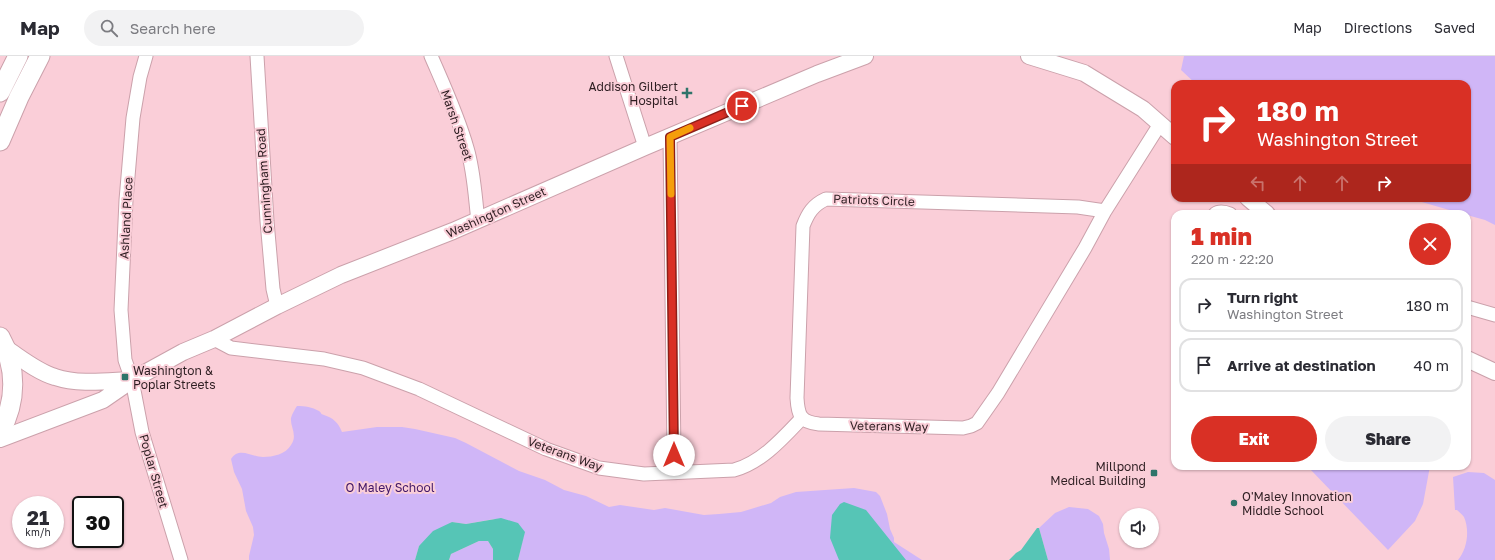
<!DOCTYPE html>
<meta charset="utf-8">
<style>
body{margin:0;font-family:"Golos Text",sans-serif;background:#f2f2f3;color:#2b2b33;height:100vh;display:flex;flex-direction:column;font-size:15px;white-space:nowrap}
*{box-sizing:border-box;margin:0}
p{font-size:13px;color:#7c7c81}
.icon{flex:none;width:22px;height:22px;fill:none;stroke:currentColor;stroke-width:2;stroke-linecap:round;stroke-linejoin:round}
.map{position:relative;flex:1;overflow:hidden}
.side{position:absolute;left:1171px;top:154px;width:300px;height:260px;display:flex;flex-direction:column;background:#fff;border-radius:12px;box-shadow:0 1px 3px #0004}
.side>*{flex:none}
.banner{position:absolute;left:1171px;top:24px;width:300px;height:122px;border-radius:12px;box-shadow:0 1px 3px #0004;background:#d93025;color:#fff;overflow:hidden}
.fabs{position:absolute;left:1119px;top:452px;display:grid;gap:8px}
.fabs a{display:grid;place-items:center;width:40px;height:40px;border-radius:50%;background:#fff;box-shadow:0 1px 3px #0004;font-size:20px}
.speed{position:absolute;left:12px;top:440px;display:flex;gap:8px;font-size:20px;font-weight:700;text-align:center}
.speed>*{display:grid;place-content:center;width:52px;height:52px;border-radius:50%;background:#fff;box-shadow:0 1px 3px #0004;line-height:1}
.speed small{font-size:10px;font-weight:400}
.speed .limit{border:2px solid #111;border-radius:6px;background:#fff;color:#111}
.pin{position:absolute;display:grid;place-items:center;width:34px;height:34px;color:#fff;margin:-17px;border:2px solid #fff;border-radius:50%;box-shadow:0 1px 4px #0007}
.me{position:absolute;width:44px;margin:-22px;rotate:0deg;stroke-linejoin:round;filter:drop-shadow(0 0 3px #0008)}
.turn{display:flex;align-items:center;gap:14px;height:84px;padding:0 20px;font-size:18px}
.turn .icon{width:52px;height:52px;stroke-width:2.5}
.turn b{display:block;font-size:28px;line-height:34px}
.lanes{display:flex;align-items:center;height:38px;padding:0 20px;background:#0003;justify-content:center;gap:20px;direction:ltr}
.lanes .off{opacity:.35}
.round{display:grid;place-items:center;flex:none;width:42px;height:42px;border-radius:21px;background:#f2f2f3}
.summary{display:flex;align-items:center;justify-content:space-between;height:68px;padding:0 20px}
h1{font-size:24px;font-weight:800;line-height:30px;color:#d93025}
.cta{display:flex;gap:8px;margin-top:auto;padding:8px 20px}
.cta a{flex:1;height:46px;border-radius:24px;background:#d93025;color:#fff;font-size:16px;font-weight:800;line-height:46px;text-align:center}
.cta a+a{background:#f2f2f3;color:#2b2b33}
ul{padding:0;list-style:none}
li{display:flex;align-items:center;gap:12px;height:54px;margin:0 8px 6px;padding:0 12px;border:2px solid #e1e1e2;border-radius:12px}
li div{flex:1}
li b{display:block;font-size:15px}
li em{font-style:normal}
header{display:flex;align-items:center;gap:24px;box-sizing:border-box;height:56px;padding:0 20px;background:#fff;border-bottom:1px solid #e1e1e2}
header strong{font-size:19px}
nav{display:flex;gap:22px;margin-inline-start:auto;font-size:14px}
.search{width:280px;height:36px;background:#f2f2f3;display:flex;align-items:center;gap:10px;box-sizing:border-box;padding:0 14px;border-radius:22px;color:#7c7c81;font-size:15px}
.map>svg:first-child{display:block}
.green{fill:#d0b6f7}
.water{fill:#56c5b6}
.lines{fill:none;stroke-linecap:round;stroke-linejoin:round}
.minor-casing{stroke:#cba1ab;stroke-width:15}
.major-casing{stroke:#cba1ab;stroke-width:18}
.highway-casing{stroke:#cba1ab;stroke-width:21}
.minor{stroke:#fff;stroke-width:13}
.major{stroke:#fff;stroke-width:16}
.highway{stroke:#fff;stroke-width:19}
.route-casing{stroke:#8d1f18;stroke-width:10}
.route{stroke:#d93025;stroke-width:7}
.slow{stroke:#f59e0b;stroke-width:7}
.poi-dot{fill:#2e746a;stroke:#faced8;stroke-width:1.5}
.labels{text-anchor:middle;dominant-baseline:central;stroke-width:4;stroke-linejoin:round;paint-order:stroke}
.poi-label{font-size:12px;fill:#2e1e22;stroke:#faced8;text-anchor:end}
.street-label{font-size:12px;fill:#2e1e22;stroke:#faced8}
.park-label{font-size:12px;fill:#401667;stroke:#faced8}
</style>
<header>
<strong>Map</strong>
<div class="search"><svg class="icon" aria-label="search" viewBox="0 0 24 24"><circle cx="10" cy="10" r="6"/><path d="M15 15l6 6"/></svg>Search here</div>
<nav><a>Map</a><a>Directions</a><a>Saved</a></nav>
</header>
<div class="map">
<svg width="1495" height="504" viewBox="0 0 1495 504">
<rect width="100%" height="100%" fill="#faced8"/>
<path class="green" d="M 1184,0 L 1495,0 L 1495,169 L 1485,164 L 1467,159 L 1467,158 L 1463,158 L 1408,142 L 1467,142 L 1467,28 L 1196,28 L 1181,14 Z
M 297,350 C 305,350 312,351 319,355 C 322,357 320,358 324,359 C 333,362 338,366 342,376 L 377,371 L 402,371 L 415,373 L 455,382 L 466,387 L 519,415 L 545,424 L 564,434 L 586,440 L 609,451 L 620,449 L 654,454 L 665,452 L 704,459 L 719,458 L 741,456 L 771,447 L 780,441 L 796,436 L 854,432 L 876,436 L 880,440 L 887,458 L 890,473 L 894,482 L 894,486 L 922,504 L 518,504 L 524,478 L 494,463 L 466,468 L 452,466 L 419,490 L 415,504 L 249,504 L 249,500 L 254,479 L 253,471 L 246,455 L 242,433 L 234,416 L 231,403 C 239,390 252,401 263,401 C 273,401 286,398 291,389 C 298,379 290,371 291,362 C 292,358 295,353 297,350 Z
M 1309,410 L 1430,410 L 1423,448 L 1415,465 L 1388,494 L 1309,412 Z
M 1468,416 L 1484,417 L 1495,424 L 1495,504 L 1458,504 C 1467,493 1470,475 1464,461 C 1462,458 1459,456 1457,454 L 1455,454 L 1453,421 Z
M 1069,451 L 1088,453 L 1099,460 L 1103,468 L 1104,477 L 1109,493 L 1110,504 L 1048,504 L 1039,472 L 1055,457 Z
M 479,485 L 488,485 L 493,493 L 493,504 L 449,504 L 451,498 Z"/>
<path class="water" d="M 844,446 L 866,454 L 906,504 L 839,504 L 830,482 L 832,459 L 840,448 Z
M 501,462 L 518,467 L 525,476 L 518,504 L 493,504 L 493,493 L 488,485 L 479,485 L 451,498 L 449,504 L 415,504 L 419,490 L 433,475 L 452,466 L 466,468 Z
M 1037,472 L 1039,472 L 1048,504 L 1009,504 L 1016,497 L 1021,494 Z"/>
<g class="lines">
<g class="minor-casing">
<path id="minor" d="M 146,0 L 140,21 L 133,62 L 126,144 L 121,254 L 125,304 L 132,324 L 142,376 L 181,504
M 257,0 L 267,165 L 273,233 L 277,250
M 431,0 C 444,30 458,60 467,92 C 474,115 475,140 478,165
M 616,0 L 645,91
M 670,81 L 674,399
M 1105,155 L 1078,151 L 826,143 C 813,149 808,157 803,170 L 797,342 C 798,359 800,366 819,368 L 963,372 L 971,370 L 977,367 L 998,337 L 1085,192 L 1105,155 L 1160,68
M 1215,158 C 1219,155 1225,156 1230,158
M 1467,251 L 1495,259
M 214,283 L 231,292 L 324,303 L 363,312 L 419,333 L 546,393 L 599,412 L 644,418 L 734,414 C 761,407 783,382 802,362"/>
</g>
<g class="major-casing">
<path id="major" d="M 1029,0 L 1084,17 L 1143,53 L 1175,81
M 1248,142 L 1267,158
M 7,293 C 22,303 38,316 55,321 C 79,329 107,325 132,324
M 1467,303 L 1495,316
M 0,383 L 103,344 L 132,324 L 183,296 L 214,283 L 277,250 L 341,219 L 453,175 L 645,91 L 817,18 L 865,0"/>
</g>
<g class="highway-casing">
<path id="highway" d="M 0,36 L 18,0
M 0,85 L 19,41 L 40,0
M 0,281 C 17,311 17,345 0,376"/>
</g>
<use href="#minor" class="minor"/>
<use href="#major" class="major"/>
<use href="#highway" class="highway"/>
</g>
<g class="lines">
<g class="route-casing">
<path id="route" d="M 674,399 L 670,81 L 742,50"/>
</g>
<use href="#route" class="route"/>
<path class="slow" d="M 671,138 L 670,81 L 690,72"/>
</g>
<g class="poi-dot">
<path d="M685 31h4v4h4v4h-4v4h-4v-4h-4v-4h4z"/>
<rect x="121" y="317" width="8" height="8" rx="2"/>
<rect x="1150" y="413" width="8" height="8" rx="2"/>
<circle cx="1234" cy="447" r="4"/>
</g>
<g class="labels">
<g class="poi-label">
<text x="678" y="30">Addison Gilbert<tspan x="678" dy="14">Hospital</tspan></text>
<text x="133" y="314" text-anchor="start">Washington &amp;<tspan x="133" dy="14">Poplar Streets</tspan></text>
<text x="1146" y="410">Millpond<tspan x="1146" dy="14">Medical Building</tspan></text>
<text x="1242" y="440" text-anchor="start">O'Maley Innovation<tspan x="1242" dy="14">Middle School</tspan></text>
</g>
<g class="street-label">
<text transform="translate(457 69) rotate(71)">Marsh Street</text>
<text transform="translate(264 125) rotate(-94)">Cunningham Road</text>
<text transform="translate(874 144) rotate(2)">Patriots Circle</text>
<text transform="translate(496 156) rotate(-24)">Washington Street</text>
<text transform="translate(126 162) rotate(-87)">Ashland Place</text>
<text transform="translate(889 370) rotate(1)">Veterans Way</text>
<text transform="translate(565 398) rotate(20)">Veterans Way</text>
<text transform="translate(154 415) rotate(74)">Poplar Street</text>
</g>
<g class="park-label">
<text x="390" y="431">O Maley School</text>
</g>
</g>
</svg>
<div class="fabs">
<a><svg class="icon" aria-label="sound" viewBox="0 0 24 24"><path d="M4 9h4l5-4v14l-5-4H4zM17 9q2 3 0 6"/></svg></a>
</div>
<div class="speed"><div>21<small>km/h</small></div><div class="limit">30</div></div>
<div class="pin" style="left:742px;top:50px;background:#d93025"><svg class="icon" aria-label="arrive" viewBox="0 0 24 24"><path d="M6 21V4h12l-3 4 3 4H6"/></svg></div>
<svg class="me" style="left:674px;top:399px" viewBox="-20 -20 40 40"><circle r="19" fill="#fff"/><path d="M0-13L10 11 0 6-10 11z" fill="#d93025"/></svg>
<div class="banner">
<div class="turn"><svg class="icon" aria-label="right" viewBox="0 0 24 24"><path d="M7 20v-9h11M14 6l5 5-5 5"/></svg><div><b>180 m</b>Washington Street</div></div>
<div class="lanes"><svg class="icon off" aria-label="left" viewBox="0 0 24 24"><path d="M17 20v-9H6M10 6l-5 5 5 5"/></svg><svg class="icon off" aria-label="ahead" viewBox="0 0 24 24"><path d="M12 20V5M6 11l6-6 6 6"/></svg><svg class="icon off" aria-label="ahead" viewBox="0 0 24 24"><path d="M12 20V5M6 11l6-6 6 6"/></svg><svg class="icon" aria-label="right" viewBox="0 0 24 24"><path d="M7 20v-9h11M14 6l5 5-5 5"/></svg></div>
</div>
<section class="side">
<div class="summary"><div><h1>1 min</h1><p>220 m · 22:20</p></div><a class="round" style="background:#d93025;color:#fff"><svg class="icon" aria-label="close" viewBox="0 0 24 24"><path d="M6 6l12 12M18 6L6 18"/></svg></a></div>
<ul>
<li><svg class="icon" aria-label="right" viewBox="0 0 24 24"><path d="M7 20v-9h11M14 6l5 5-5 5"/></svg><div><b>Turn right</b><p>Washington Street</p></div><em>180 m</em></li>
<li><svg class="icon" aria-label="arrive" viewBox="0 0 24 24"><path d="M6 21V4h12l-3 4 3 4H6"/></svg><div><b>Arrive at destination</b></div><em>40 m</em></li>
</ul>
<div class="cta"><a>Exit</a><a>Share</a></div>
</section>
</div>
